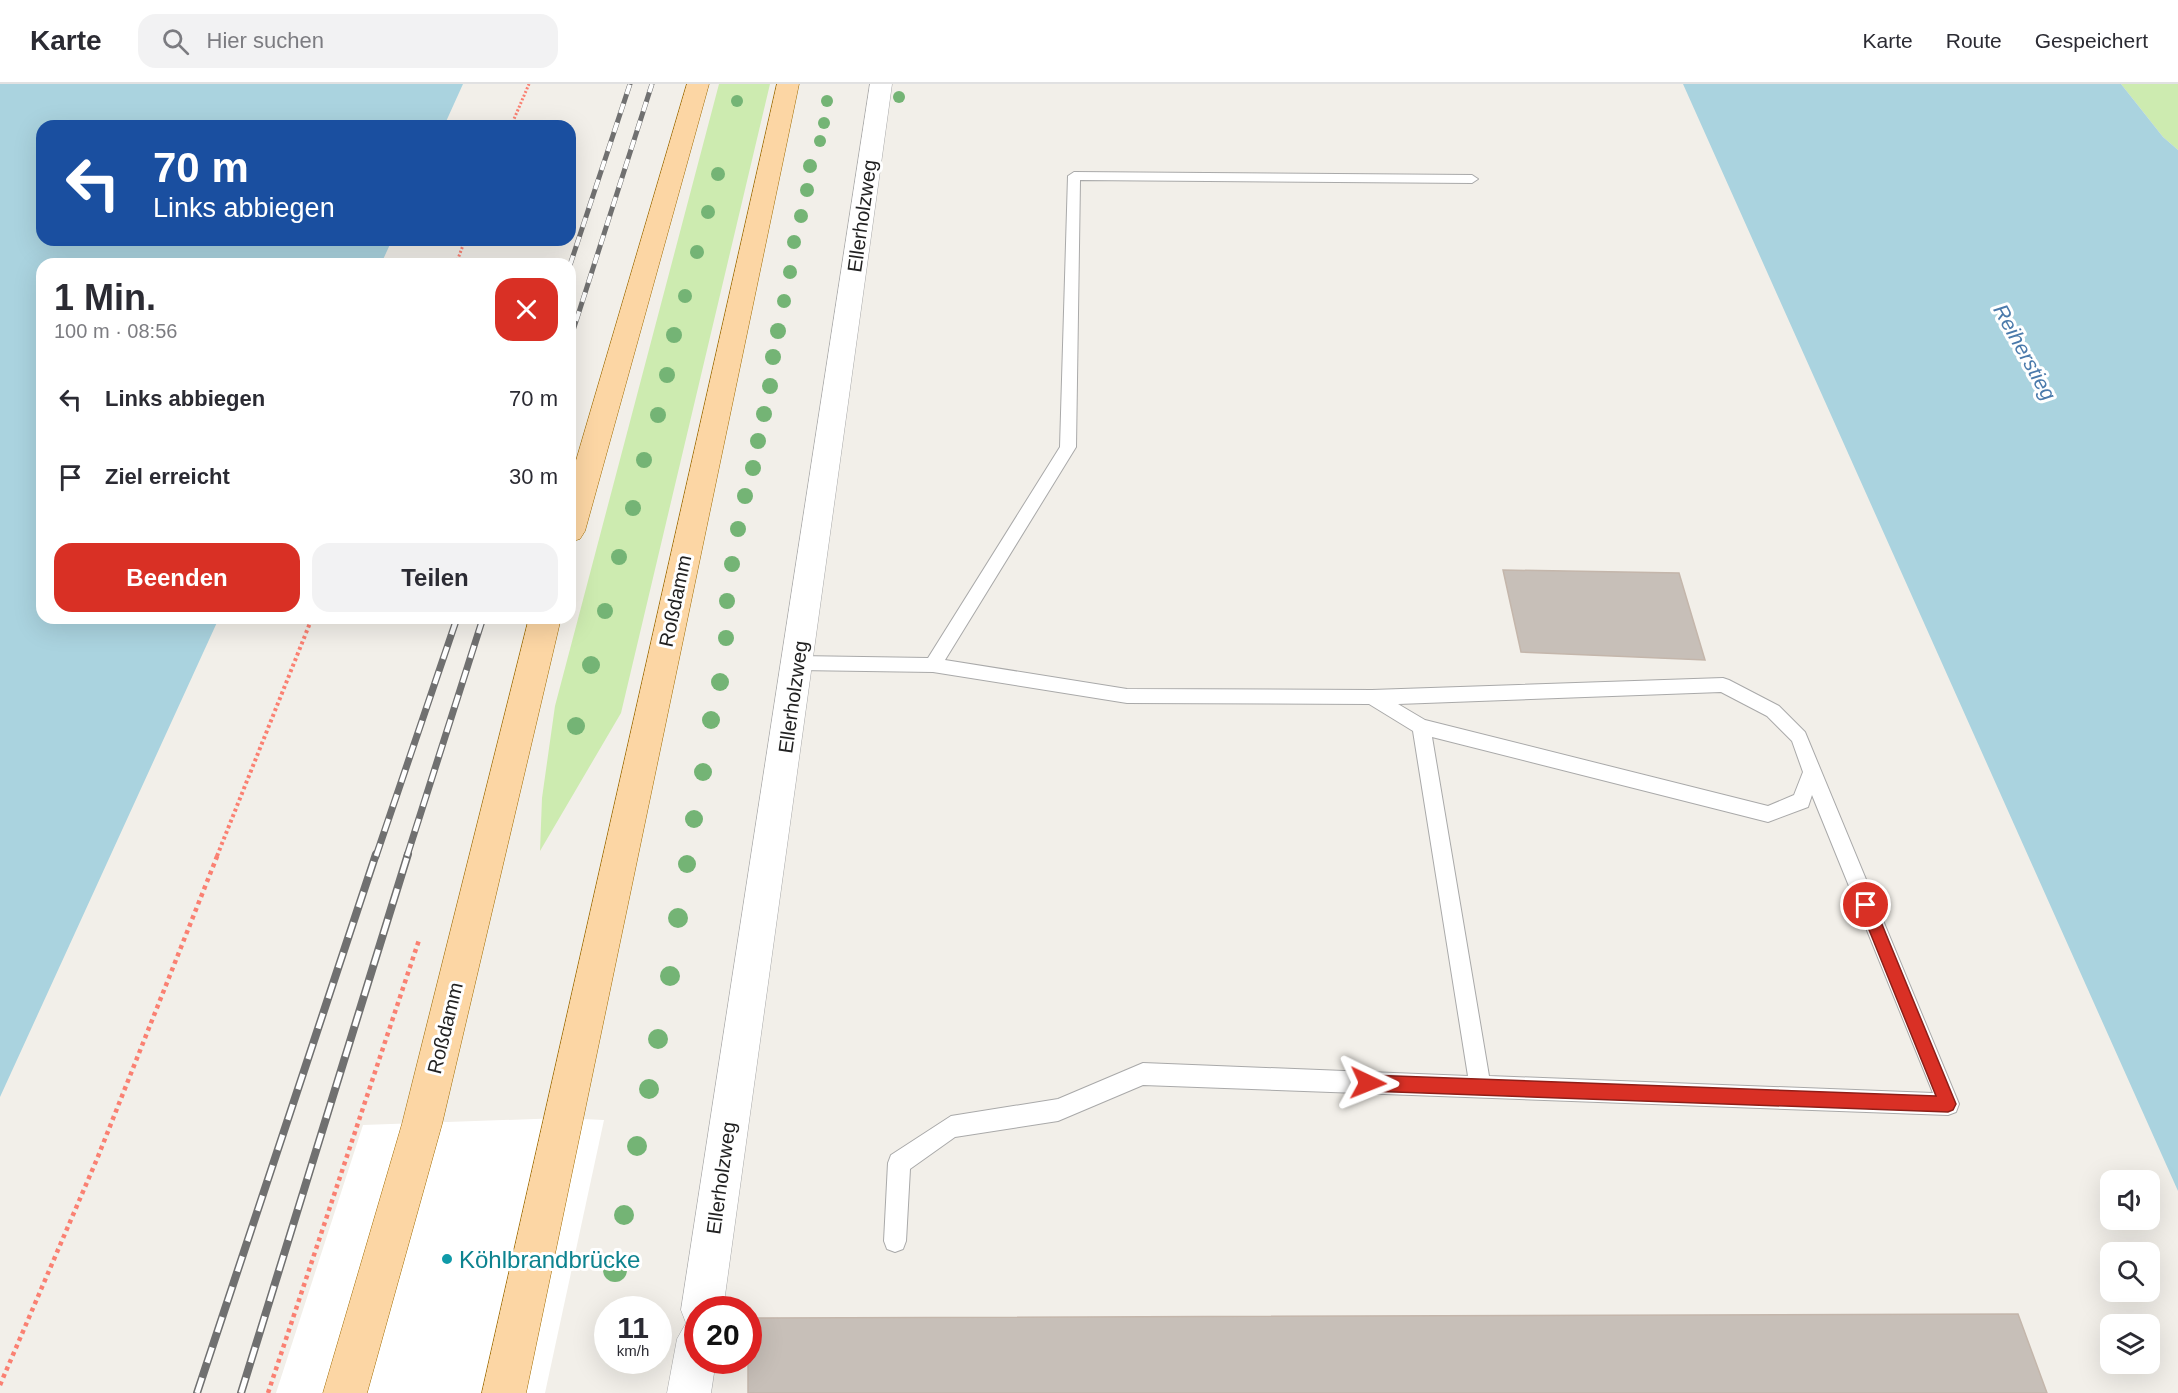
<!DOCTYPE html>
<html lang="de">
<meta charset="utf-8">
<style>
body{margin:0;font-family:Helvetica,sans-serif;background:#f2f2f3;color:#2b2b33;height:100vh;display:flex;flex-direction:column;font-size:22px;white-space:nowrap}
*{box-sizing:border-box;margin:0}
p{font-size:20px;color:#7c7c81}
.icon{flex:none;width:33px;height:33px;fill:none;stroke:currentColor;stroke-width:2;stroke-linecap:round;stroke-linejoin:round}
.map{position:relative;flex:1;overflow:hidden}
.side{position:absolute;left:36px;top:174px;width:540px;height:366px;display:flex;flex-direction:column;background:#fff;border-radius:18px;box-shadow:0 6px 24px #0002}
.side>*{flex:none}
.banner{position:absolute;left:36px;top:36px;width:540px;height:126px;border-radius:18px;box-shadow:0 6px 24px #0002;background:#1a4fa0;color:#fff;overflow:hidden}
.controls{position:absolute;left:2100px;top:1086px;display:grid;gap:12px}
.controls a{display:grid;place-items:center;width:60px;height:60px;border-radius:12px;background:#fff;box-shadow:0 6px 24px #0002;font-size:30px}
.speed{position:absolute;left:594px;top:1212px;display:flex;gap:12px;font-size:30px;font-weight:700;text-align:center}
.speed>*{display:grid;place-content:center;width:78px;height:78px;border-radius:50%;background:#fff;box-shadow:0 6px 24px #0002;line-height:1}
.speed small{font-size:15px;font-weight:400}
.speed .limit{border:9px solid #d22;background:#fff;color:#111}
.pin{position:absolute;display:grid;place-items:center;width:51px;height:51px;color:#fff;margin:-26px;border:3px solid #fff;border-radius:50%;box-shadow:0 2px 6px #0007}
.me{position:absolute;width:66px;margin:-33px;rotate:92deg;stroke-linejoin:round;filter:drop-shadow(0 0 4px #0008)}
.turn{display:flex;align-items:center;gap:21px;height:126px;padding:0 18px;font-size:27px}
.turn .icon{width:78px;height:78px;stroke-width:2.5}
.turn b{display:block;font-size:42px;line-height:51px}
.round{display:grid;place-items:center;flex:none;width:63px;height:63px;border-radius:18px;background:#f2f2f3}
.summary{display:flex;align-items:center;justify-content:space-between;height:102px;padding:0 18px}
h1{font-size:36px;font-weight:600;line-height:45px}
.cta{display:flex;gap:12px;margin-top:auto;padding:12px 18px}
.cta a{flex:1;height:69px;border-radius:18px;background:#d93025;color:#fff;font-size:24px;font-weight:600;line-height:69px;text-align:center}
.cta a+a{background:#f2f2f3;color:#2b2b33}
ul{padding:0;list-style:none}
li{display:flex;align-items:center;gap:18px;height:78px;padding:0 18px}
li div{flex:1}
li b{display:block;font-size:22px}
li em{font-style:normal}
header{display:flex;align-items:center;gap:36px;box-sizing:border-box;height:84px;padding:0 30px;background:#fff;border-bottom:2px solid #e1e1e2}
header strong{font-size:28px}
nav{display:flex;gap:33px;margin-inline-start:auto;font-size:21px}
.search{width:420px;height:54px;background:#f2f2f3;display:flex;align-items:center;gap:15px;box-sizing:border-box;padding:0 21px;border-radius:18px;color:#7c7c81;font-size:22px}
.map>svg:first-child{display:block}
.grass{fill:#cdebb0}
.water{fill:#aad3df}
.pier{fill:#fff}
.building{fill:#c7bfb8;stroke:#c4b6ab;stroke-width:1.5}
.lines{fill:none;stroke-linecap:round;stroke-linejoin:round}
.lane-casing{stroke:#a9a9a9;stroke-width:2}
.street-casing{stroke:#a9a9a9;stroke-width:1}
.primary-casing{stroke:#a06b00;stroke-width:1}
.path-far2{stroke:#fa8072;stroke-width:3;stroke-dasharray:2 2;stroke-linecap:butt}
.path-far1{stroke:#fa8072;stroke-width:4;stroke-dasharray:3 3;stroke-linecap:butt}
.path{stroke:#fa8072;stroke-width:4.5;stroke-dasharray:4 4;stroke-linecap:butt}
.lane{fill:#fff;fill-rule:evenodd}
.street{fill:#fff;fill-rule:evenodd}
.primary{fill:#fcd6a4;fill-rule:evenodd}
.rail-far2-casing{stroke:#707070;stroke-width:5}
.rail-far1-casing{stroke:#707070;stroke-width:7}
.rail-casing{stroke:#707070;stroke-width:8}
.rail-far2{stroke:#fff;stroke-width:4;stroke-dasharray:10;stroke-linecap:butt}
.rail-far1{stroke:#fff;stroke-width:4.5;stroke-dasharray:13;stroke-linecap:butt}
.rail{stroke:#fff;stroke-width:5;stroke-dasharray:16;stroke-linecap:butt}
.tree{fill:#74b475}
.route{fill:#d93025;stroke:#8d1f18;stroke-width:1.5}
.culture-dot{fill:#0f9aa8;stroke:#fff;stroke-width:2}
.labels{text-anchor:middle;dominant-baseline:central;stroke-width:6;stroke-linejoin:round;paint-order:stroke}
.street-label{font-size:20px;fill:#222;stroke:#fff}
.water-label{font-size:21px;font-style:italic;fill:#4a7aab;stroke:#fff}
.near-culture-label{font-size:24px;fill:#0d838f;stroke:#fff;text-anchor:start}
</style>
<header>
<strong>Karte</strong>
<div class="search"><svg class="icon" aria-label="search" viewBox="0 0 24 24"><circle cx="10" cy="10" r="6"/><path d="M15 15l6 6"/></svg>Hier suchen</div>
<nav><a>Karte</a><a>Route</a><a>Gespeichert</a></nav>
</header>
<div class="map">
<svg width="2178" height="1309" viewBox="0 0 2178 1309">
<rect width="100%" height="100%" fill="#f2efe9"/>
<path class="grass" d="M 719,0 L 770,0 L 621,629 L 540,767 L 542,714 L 555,622 Z
M 2121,0 L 2178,0 L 2178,66 L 2163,53 Z"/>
<path class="water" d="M 0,0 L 463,0 L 444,42 L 42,42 L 42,156 L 392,156 L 381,180 L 42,180 L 42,534 L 219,534 L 0,1013 Z
M 1683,0 L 2121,0 L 2163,53 L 2178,66 L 2178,1107 Z"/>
<path class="pier" d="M 562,1034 L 604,1036 L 545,1309 L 276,1309 L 363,1041 Z"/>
<path class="building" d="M 1503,486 L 1679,489 L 1705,576 L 1521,568 Z
M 2018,1230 L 2047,1309 L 748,1309 L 748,1234 Z"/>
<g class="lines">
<g class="lane-casing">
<path id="lane" d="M 1074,88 L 1472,91 L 1478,95 L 1472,99 L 1080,96 L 1076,363 L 945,576 L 1127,605 L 1372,606 L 1723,594 L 1729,596 L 1779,622 L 1805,648 L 1959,1020 L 1956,1028 L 1948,1031 L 1143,1001 L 1058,1037 L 955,1053 L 910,1085 L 906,1157 L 903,1165 L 895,1168 L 887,1165 L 884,1157 L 888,1079 L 891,1071 L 951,1032 L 1058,1015 L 1143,979 L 1468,992 L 1413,647 L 1369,620 L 1127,619 L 933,588 L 798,586 L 792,584 L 789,579 L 792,574 L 798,572 L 928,574 L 1060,363 L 1068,92 ZM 1721,608 L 1767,632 L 1792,657 L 1803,688 L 1794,711 L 1768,722 L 1425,636 L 1398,620 ZM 1432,653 L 1768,738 L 1808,723 L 1812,711 L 1933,1009 L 1489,992 Z"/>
</g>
<g class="street-casing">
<path id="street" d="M 870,0 L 892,0 L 723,1226 L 698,1226 L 698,1276 L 716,1276 L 711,1309 L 667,1309 L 677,1255 L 686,1239 L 681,1226 Z"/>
</g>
<g class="primary-casing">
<path id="primary" d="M 687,0 L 709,0 L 585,447 L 580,455 L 570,458 L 570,397 Z
M 777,0 L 799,0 L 526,1309 L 482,1309 Z
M 529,534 L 561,534 L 442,1040 L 367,1309 L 323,1309 L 402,1040 Z"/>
</g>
<path class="path-far2" d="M 511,42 L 529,0
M 456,180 L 465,156"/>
<path class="path-far1" d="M 217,772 L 312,534"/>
<path class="path" d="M 0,1301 L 97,1075 L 218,770
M 268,1309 L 419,856"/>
<use href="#lane" class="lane"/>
<use href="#street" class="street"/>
<use href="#primary" class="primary"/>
<g class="rail-far2-casing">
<path id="rail-far2" d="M 570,181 L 630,0
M 570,256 L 652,0"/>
</g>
<g class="rail-far1-casing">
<path id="rail-far1" d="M 376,772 L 457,534
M 407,772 L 483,534"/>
</g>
<g class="rail-casing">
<path id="rail" d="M 197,1309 L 376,770
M 241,1309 L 408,770"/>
</g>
<use href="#rail-far2" class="rail-far2"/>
<use href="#rail-far1" class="rail-far1"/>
<use href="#rail" class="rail"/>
</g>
<g class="tree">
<circle cx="899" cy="13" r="6"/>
<circle cx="737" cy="17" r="6"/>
<circle cx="827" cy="17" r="6"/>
<circle cx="824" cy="39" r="6"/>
<circle cx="820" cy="57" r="6"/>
<circle cx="810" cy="82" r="7"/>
<circle cx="718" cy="90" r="7"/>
<circle cx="807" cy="106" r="7"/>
<circle cx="708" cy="128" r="7"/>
<circle cx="801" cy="132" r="7"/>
<circle cx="794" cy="158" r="7"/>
<circle cx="697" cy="168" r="7"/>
<circle cx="790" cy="188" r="7"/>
<circle cx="685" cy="212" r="7"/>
<circle cx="784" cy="217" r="7"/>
<circle cx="778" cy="247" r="8"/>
<circle cx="674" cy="251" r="8"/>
<circle cx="773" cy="273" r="8"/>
<circle cx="667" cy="291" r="8"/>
<circle cx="770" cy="302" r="8"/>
<circle cx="764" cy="330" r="8"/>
<circle cx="658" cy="331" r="8"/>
<circle cx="758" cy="357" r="8"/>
<circle cx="644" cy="376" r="8"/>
<circle cx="753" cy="384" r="8"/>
<circle cx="745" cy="412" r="8"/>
<circle cx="633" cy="424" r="8"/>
<circle cx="738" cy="445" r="8"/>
<circle cx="619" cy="473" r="8"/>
<circle cx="732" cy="480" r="8"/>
<circle cx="727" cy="517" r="8"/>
<circle cx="605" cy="527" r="8"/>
<circle cx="726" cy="554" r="8"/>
<circle cx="591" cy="581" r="9"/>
<circle cx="720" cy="598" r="9"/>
<circle cx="711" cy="636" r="9"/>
<circle cx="576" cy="642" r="9"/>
<circle cx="703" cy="688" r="9"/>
<circle cx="694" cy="735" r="9"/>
<circle cx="687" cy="780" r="9"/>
<circle cx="678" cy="834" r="10"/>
<circle cx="670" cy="892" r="10"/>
<circle cx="658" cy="955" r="10"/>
<circle cx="649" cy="1005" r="10"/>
<circle cx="637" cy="1062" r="10"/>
<circle cx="624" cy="1131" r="10"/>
<circle cx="615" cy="1186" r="12"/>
</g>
<path class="route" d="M 1866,814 L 1874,821 L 1956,1020 L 1953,1026 L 1948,1028 L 1368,1007 L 1362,1004 L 1360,999 L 1362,993 L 1368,991 L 1936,1012 L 1859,821 Z"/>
<circle class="culture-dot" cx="447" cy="1175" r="6"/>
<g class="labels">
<g class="street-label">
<text transform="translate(862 132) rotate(-82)">Ellerholzweg</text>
<text transform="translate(675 517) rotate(-78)">Roßdamm</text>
<text transform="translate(793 613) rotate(-82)">Ellerholzweg</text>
<text transform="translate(445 944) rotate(-76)">Roßdamm</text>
<text transform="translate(721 1094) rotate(-82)">Ellerholzweg</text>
</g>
<g class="water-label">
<text transform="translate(2025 268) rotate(61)">Reiherstieg</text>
</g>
<g class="near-culture-label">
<text x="459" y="1175">Köhlbrandbrücke</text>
</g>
</g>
</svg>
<div class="controls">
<a><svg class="icon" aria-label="sound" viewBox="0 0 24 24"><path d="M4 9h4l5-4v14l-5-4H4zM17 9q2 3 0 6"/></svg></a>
<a><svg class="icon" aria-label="search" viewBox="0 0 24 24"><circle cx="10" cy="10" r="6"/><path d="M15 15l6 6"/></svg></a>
<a><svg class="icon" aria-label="layers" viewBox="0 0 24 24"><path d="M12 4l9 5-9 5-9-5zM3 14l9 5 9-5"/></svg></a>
</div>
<div class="speed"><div>11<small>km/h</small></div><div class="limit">20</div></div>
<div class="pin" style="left:1866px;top:821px;background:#d93025"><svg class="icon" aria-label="arrive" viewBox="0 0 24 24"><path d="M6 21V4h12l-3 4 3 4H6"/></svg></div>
<svg class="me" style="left:1368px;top:999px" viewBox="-20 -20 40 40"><path d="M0-17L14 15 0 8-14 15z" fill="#d93025" stroke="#fff" stroke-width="4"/></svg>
<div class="banner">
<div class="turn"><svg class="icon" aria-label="left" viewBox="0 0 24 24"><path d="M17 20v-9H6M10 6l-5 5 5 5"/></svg><div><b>70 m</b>Links abbiegen</div></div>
</div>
<section class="side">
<div class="summary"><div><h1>1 Min.</h1><p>100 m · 08:56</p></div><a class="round" style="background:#d93025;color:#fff"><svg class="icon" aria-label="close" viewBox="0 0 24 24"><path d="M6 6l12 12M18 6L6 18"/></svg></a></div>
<ul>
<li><svg class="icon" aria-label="left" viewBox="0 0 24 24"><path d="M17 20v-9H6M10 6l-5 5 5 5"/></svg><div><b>Links abbiegen</b></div><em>70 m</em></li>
<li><svg class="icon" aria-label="arrive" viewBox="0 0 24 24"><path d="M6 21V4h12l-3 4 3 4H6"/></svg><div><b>Ziel erreicht</b></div><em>30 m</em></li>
</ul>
<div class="cta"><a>Beenden</a><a>Teilen</a></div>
</section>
</div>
